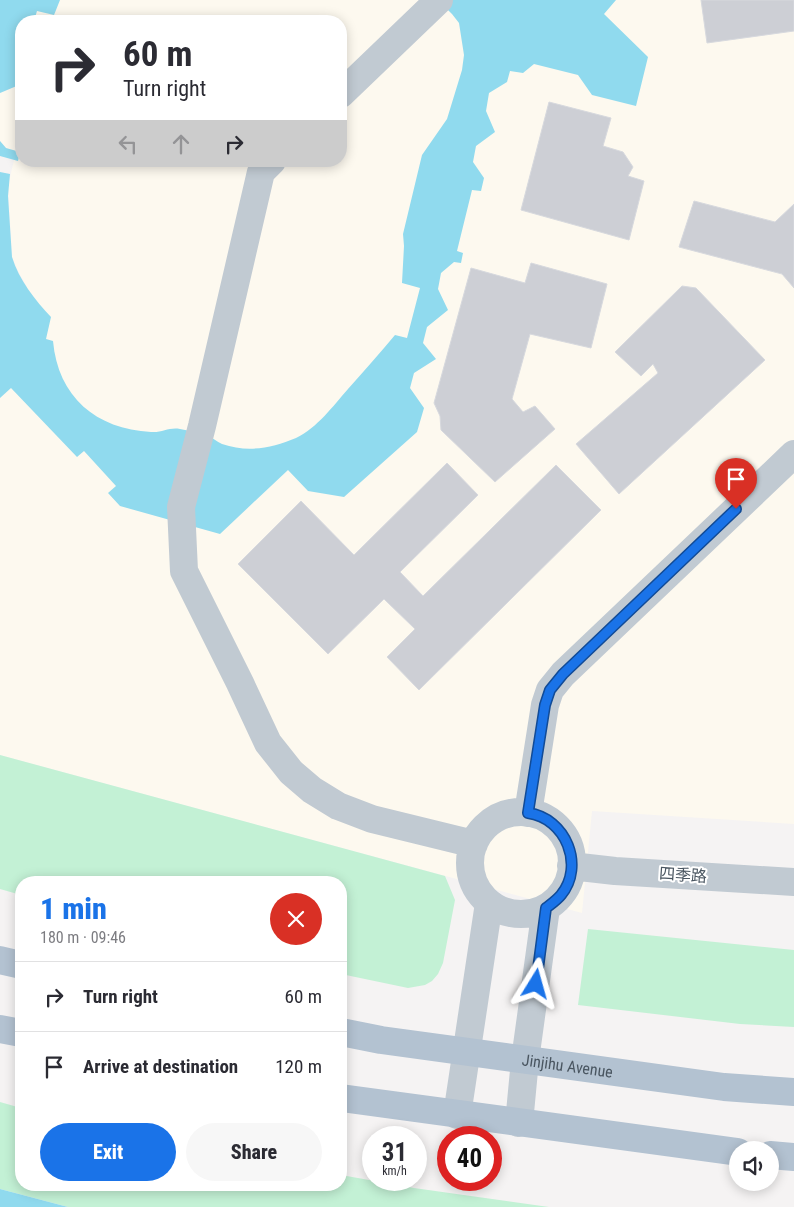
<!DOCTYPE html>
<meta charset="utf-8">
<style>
body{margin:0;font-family:"Roboto Condensed","Noto Sans SC",sans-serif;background:#f7f7f7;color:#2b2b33;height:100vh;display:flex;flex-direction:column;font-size:19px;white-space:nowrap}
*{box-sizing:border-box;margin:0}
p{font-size:16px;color:#7c7c81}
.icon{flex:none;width:28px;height:28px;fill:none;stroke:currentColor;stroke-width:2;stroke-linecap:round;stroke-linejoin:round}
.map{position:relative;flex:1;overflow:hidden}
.drawer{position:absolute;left:15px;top:876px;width:332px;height:315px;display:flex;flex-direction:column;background:#fff;border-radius:20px;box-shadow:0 2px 12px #0003}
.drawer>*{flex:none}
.banner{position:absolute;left:15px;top:15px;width:332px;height:152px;border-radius:20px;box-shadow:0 2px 12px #0003;background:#fff;color:#2b2b33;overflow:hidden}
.controls{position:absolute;left:729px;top:1141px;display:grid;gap:10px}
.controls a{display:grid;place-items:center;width:50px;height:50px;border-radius:50%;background:#fff;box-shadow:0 2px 12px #0003;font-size:25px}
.speed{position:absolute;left:362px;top:1126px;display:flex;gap:10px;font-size:25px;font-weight:700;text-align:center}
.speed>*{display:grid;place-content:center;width:65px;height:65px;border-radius:50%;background:#fff;box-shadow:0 2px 12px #0003;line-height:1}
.speed small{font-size:12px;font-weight:400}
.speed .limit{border:8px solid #d22;background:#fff;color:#111}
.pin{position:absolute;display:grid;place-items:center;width:42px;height:42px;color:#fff;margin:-51px -21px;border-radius:50% 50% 50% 0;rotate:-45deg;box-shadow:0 0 5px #0007}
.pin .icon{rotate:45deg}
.me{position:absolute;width:55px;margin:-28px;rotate:8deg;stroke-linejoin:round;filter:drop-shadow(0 0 4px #0008)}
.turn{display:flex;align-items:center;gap:18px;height:105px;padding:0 25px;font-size:22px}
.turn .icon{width:65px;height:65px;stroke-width:2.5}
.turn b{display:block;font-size:35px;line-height:42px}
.lanes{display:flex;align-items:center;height:48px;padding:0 25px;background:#0003;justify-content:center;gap:25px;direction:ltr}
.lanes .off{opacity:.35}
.round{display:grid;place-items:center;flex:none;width:52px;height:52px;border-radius:26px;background:#f7f7f7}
.overview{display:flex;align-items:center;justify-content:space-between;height:85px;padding:0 25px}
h1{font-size:30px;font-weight:800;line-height:38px;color:#1a73e8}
.button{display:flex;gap:10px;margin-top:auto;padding:10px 25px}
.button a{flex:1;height:58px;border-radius:30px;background:#1a73e8;color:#fff;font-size:20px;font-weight:800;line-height:58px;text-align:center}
.button a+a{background:#f7f7f7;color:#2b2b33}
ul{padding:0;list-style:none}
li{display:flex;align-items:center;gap:15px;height:70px;padding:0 25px;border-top:1px solid #e1e1e2}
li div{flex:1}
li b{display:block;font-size:19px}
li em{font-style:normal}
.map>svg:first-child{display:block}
.commercial{fill:#fdf9ef}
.green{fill:#c3f1d5}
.water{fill:#90daee}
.building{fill:#cdcfd5;stroke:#d7d9de}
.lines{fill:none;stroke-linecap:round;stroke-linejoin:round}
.minor{stroke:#c1cad2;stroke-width:28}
.major{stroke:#b3c2d1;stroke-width:28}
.route-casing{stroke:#114b97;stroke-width:12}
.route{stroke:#1a73e8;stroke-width:9}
.labels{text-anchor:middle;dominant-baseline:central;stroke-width:4;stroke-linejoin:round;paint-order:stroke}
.street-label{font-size:16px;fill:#4a5661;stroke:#fff}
</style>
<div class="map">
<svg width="794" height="1207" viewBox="0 0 794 1207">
<rect width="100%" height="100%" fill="#f5f3f3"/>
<path class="commercial" d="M 60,0 L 794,0 L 794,824 L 592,811 L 582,913 L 0,755 L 0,309 L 27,287 L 19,273 L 12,257 L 8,186 L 14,160 L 18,161 L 0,141 L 0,93 L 19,85 L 21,76 L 21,161 L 341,161 L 341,21 L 34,21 L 36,11 Z"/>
<path class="green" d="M 0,755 L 445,876 L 455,900 L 443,963 L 438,974 L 432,981 L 425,985 L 408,988 L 341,974 L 341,882 L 21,882 L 21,895 L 0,889 Z
M 588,929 L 794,950 L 794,1027 L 740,1024 L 578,1005 Z
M 0,1102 L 21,1108 L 21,1185 L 341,1185 L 341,1175 L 414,1188 L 549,1207 L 68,1207 L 0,1189 Z"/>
<path class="water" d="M 0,0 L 60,0 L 54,15 L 37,11 L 34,21 L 21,21 L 21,76 L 19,85 L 0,93 Z
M 438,0 L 616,0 L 604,14 L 648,57 L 636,106 L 592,95 L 578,75 L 534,64 L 523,73 L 510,71 L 507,82 L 489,93 L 486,111 L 495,132 L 476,146 L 473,162 L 484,178 L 481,191 L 472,190 L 457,251 L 463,253 L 461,263 L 454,262 L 441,273 L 438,289 L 448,310 L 427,327 L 423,343 L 436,359 L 414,373 L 410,388 L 424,408 L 417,432 L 344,497 L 308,491 L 288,470 L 220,534 L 120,506 L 108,493 L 116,486 L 84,451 L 77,457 L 11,388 L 0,398 L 0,172 L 10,174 L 8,196 L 12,257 C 19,280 35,300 51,317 L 46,339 L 53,341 C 58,397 96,429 151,432 C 162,433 169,427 180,429 C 188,431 198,432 206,435 C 212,437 217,442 222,444 C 248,453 272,448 296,438 C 317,428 333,406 348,389 C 364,371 380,353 395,335 L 407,338 L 420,288 L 402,283 L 404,246 L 403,234 L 422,155 L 447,119 L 462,70 L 464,55 L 459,23 L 452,14 Z
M 0,141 L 6,148 L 20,152 L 18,161 L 0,156 Z
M 0,1189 L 68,1207 L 0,1207 Z"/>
<path class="building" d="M 701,0 L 794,0 L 794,31 L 707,43 Z
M 549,102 L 611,118 L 603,146 L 623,152 L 633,167 L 628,176 L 644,181 L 629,240 L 521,210 Z
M 694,201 L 775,222 L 794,204 L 794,288 L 782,274 L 679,247 Z
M 531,263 L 607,284 L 591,348 L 530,334 L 512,399 L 523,412 L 535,406 L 555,429 L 495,482 L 441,430 L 440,416 L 434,403 L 471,268 L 525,283 Z
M 682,286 L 696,288 L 765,360 L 619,494 L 576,444 L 658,373 L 653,364 L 641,376 L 615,352 Z
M 447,463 L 478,495 L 400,572 L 423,596 L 556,465 L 601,510 L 419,690 L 387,657 L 415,629 L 384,599 L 328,654 L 238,564 L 301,501 L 354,555 Z"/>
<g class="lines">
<path class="minor" d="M 341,94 L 439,0
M 272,161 L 261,172 L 202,426 L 181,507 L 184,571 L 240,683 L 268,743 L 291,772 L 312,790 L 338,806 L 372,819 L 474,844
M470 863a51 51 0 1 1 102 0a51 51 0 1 1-102 0Z
M 528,813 L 545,705 L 550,690 L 563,674 L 794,454
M 571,866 L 615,871 L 794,882
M 457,1115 L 489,903
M 519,1123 L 525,1060 L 546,908"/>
<g class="major">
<path d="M 0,960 L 21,965"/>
<path d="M 0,1029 L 21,1033"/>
<path id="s1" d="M 341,1032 L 381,1040 L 724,1087 L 794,1092"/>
<path d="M 341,1098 L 738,1152"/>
<path d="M 770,1155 L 794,1157"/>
</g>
</g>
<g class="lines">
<g class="route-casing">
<path id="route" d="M 536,984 L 546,908 C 551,904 557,900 561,895 C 585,866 566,818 528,813 L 545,705 L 550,690 L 563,674 L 736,509"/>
</g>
<use href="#route" class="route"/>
</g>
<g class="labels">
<g class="street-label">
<text transform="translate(683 875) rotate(4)">四季路</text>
<text stroke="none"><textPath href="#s1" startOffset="229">Jinjihu Avenue</textPath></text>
</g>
</g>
</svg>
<div class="controls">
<a><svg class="icon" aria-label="sound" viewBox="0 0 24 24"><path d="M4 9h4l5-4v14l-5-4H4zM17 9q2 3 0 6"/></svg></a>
</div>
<div class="speed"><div>31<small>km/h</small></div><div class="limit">40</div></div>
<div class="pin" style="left:736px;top:509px;background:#d93025"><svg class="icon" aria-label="arrive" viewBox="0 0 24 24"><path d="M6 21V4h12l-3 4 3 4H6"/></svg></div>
<svg class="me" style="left:536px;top:984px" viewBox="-20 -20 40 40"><path d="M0-17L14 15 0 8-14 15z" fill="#1a73e8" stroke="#fff" stroke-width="4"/></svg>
<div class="banner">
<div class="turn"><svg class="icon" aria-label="right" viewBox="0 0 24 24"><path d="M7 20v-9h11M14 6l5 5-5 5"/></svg><div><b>60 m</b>Turn right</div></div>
<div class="lanes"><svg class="icon off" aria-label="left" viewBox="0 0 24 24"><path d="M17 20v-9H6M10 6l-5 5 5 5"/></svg><svg class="icon off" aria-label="ahead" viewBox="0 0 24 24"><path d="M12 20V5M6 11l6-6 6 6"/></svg><svg class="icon" aria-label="right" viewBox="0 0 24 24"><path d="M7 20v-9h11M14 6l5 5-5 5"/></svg></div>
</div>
<section class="drawer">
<div class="overview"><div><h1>1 min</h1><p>180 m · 09:46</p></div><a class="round" style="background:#d93025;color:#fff"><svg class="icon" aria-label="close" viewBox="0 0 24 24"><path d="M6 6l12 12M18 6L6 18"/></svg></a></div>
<ul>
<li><svg class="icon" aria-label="right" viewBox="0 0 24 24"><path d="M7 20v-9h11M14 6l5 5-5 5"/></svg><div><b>Turn right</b></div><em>60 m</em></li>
<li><svg class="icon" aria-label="arrive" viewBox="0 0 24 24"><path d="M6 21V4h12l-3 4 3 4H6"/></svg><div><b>Arrive at destination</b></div><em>120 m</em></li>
</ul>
<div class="button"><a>Exit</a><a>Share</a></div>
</section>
</div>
